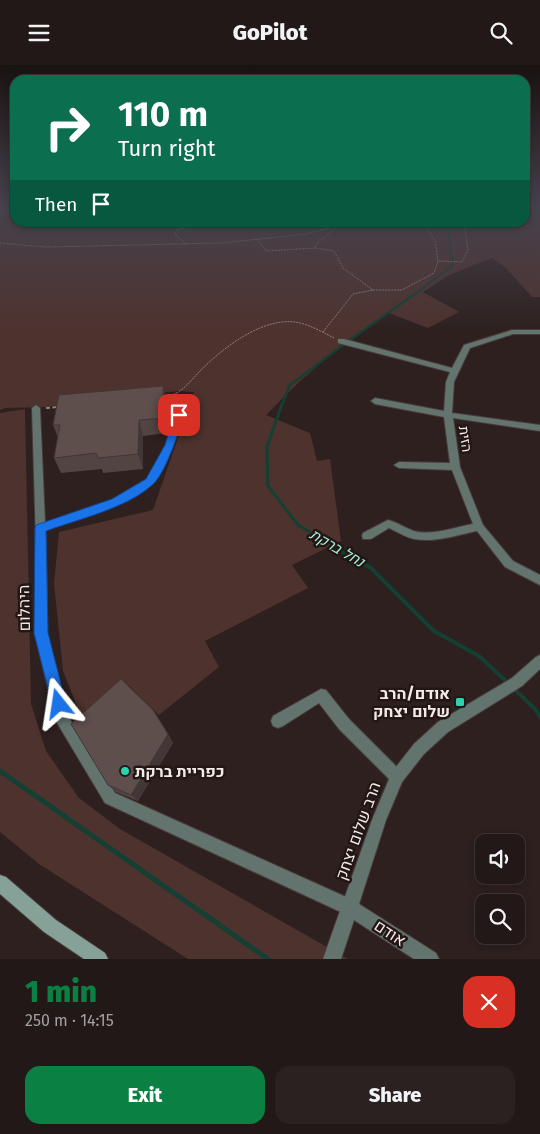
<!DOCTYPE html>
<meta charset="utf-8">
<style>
body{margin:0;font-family:"Fira Sans",Heebo,sans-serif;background:#2a2120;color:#f1f3f6;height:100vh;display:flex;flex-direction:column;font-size:19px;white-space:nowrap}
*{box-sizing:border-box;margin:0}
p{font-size:16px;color:#a2a0a1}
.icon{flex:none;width:28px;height:28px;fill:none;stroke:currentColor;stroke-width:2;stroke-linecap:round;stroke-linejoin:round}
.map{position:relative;height:894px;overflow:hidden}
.drawer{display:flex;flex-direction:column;background:#221817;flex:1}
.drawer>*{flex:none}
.top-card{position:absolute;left:10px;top:10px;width:520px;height:152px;border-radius:15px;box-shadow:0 2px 8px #0003,0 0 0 1px #3f3736;background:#0b6e4f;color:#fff;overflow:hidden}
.controls{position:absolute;left:475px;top:769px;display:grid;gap:10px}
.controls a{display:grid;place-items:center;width:50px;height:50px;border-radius:10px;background:#221817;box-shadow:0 2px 8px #0003,0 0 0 1px #3f3736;font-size:25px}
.pin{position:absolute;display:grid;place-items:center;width:42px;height:42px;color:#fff;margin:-21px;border-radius:10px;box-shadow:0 2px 8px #0006}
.me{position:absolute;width:55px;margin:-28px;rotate:345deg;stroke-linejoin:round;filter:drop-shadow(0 0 4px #0008)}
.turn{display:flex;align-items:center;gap:18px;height:105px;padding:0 25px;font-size:22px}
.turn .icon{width:65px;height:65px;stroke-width:2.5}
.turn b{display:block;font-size:35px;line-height:42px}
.then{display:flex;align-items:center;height:48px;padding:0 25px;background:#0003;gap:10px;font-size:19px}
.round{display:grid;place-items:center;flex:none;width:52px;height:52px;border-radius:15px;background:#2a2120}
.summary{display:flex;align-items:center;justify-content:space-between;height:85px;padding:0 25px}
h1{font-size:30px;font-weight:800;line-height:38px;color:#0b8043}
.button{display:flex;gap:10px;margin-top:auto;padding:10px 25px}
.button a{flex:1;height:58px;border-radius:15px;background:#0b8043;color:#fff;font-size:20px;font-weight:800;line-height:58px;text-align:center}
.button a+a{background:#2a2120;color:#f1f3f6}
header{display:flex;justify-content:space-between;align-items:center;height:65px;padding:0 25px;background:#221817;font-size:22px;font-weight:800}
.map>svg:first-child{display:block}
.green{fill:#4e322e}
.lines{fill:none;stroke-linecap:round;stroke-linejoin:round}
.stream-far4{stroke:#153f33;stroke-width:2}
.stream-far3{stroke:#153f33;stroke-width:2.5}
.stream-far2{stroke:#153f33;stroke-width:3}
.stream-far1{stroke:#153f33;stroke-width:4}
.stream{stroke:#153f33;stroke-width:5}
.service-far1-casing{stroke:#493c3b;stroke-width:6}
.service-casing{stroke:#493c3b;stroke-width:8}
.minor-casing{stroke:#493c3b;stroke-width:2}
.tertiary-casing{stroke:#493c3b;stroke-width:2}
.secondary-casing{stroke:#493c3b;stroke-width:2}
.path-far1{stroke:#8e8382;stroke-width:1;stroke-dasharray:2 1;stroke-linecap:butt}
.path{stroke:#8e8382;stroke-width:2;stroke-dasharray:4 2.5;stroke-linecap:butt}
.service-far1{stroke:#63746e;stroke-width:4.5}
.service{stroke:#63746e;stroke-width:5}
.minor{fill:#63746e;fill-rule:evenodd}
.tertiary{fill:#63746e;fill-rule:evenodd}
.secondary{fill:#86a298;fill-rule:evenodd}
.wall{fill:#514442}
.shaded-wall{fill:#423736}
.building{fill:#5e4f4d;stroke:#423736}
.route{fill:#1a73e8;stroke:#114b97}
.poi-dot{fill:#25d5ae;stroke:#231715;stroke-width:2}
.labels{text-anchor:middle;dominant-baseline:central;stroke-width:5;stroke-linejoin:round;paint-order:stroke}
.street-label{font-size:14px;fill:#f4ebe9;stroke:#231715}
.water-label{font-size:15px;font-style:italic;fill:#a7f1d9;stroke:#231715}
.near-street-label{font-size:16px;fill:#f4ebe9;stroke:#231715}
.near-poi-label{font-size:16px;font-weight:bold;fill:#f4ebe9;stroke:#231715;text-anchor:end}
</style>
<header><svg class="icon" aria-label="menu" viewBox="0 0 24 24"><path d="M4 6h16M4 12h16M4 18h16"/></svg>GoPilot<svg class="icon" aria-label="search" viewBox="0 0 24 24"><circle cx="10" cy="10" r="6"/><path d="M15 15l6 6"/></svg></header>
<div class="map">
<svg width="540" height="894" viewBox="0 0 540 894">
<rect width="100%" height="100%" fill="#2d201f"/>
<path class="green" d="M 0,142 L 15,142 L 15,158 L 525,158 L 525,142 L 540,142 L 540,232 L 532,232 L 504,201 L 492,193 L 449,210 L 423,227 L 459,247 L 428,263 L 389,248 L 336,285 L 299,317 L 266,350 L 310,368 L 317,396 L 330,394 L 341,476 L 292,500 L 308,523 L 205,576 L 219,602 L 159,650 L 128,620 L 83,656 L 63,606 L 54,518 L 59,467 L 153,445 L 194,327 L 178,326 L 46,342 L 5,343 L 0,345 Z
M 25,344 L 31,639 L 46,686 L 79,733 L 120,764 L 348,894 L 188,894 L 39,799 L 0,767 L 0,348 Z"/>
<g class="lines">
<path class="stream-far4" d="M 414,230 L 453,200 L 447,158"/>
<path class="stream-far3" d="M 350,275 L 416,228
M 282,340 L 290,320 L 343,280"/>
<path class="stream-far2" d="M 282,339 L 267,382 L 268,421 L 298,460 L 335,482"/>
<path class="stream-far1" d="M 333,481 L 371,503 L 434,566 L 479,591 L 509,619
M 513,623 L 535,644 L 540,652"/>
<path class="stream" d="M 0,706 L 268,894"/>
<g class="service-far1-casing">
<path id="service-far1" d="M 181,340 L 183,335"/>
</g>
<g class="service-casing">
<path id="service" d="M 41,463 L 116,437 L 150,417 L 170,380 L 182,339"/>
</g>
<g class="minor-casing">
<path id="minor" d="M 512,265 L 540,265 L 540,269 L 513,269 L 470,283 L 454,317 L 452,348 L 540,360 L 540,366 L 453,353 L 460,402 L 483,460 L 513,496 L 540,510 L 540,520 L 505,502 L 477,466 C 457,470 435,478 414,474 C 405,472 398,467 389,463 L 371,474 L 363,474 L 362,471 L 363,468 L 388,455 C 397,457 405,463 414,466 C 432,471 455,462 473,459 L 452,405 L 399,403 L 394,400 L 399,397 L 450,398 L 444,352 L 375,339 L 371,336 L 375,333 L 444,346 L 446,317 L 450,307 L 338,278 L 338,274 L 344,274 L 452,303 L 464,280 Z
M 36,340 L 40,343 L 46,480 L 47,569 L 69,653 L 115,728 L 355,836 L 357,842 L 355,848 L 349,850 L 343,848 L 105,738 L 56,656 L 35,569 L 36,480 L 32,343 Z
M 321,624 L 326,625 L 349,654 L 402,707 L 404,712 L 402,717 L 397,719 L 392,717 L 339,664 L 319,638 L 283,661 L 278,663 L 273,661 L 271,656 L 273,651 Z"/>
</g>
<g class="tertiary-casing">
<path id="tertiary" d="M 540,590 L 540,604 L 522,621 L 448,667 L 424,689 L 402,717 L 386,755 L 359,839 L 436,888 L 439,894 L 414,894 L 354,855 L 341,894 L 323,894 L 372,755 L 392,707 L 414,679 L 438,657 L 512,613 L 536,592 Z"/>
</g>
<g class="secondary-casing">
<path id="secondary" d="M 0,810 L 6,812 L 56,855 L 105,888 L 108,894 L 84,894 L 44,867 L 0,829 Z"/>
</g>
<path class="path-far1" d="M 424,158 L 435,176 L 438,196
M 257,174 L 266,186 L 315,183 L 334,186 L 343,203 L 373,225
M 0,178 L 46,182 L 222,178 L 306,169 L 349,158
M 186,179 L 175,169 L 177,165 L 205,158
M 315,183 L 317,178 L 338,161
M 323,267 L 353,229 L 373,225 L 402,225 L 434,208 L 438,196 L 462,197 L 468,185 L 464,158
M 165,332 C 182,329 189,317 201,305 C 223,283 261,253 295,257 C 309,259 322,267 334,273"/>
<path class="path" d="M 46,343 L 58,342"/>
<use href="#service-far1" class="service-far1"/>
<use href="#service" class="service"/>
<use href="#minor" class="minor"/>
<use href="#tertiary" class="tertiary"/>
<use href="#secondary" class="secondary"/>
</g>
<path class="wall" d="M 163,321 L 166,337 L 167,368 L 143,371 L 143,404 L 103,408 L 102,404 L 61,408 L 54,393 L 58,372 L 53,360 Z
M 168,669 L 173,678 L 138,736 L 116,727 L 108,720 Z"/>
<path class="shaded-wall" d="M 163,321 L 166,337 L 167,368 L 164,353 Z
M 139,355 L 143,371 L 143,404 L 138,389 Z
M 168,669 L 173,678 L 138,736 L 131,730 Z"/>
<path class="building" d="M 163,321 L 164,353 L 139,355 L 138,389 L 98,393 L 96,388 L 54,393 L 60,360 L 53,360 L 59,330 Z
M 121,614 L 153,645 L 168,669 L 131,730 L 108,720 L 71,659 Z"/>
<linearGradient id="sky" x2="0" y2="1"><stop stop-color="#191211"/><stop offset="0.53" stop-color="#46424d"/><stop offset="1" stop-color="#46424d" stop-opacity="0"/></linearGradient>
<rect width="540" height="267" fill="url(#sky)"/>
<path class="route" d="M 179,347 L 184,350 C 179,366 165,410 152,420 C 127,443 79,454 46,466 L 48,568 L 66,639 L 64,644 L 59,646 L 54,644 L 52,639 L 34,568 L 35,463 L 36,460 L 112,434 L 146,414 L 165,380 L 174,350 Z"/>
<g class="poi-dot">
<rect x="455" y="632" width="10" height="10" rx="2.5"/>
<circle cx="125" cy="706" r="5"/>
</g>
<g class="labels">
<g class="street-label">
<text transform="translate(465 374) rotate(82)">הזית</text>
</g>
<g class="water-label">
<text transform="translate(337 483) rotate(30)">נחל ברקת</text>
</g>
<g class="near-street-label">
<text transform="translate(24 543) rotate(-91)">היהלום</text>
<text transform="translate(358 766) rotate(-70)">הרב שלום יצחק</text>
<text transform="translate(390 868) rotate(33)">אודם</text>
</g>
<g class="near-poi-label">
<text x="450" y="628">אודם/הרב<tspan x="450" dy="18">שלום יצחק</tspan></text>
<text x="135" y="706" text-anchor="start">כפריית ברקת</text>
</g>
</g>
</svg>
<div class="controls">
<a><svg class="icon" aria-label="sound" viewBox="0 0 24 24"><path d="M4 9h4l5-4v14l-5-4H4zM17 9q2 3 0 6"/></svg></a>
<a><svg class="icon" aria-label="search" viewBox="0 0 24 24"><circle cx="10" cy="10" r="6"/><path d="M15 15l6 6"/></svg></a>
</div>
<div class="pin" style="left:179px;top:350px;background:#d93025"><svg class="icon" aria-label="arrive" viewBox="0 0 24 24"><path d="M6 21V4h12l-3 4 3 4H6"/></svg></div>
<svg class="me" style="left:59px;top:639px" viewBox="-20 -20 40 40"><path d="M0-17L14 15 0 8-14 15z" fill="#1a73e8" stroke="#fff" stroke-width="4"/></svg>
<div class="top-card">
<div class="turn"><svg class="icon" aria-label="right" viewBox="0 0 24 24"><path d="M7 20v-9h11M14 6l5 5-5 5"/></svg><div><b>110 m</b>Turn right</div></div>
<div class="then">Then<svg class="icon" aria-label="arrive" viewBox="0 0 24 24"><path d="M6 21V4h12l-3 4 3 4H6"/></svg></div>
</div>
</div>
<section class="drawer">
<div class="summary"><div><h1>1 min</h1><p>250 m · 14:15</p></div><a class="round" style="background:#d93025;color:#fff"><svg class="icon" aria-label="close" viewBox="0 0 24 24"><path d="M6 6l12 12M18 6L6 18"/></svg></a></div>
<div class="button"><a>Exit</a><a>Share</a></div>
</section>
